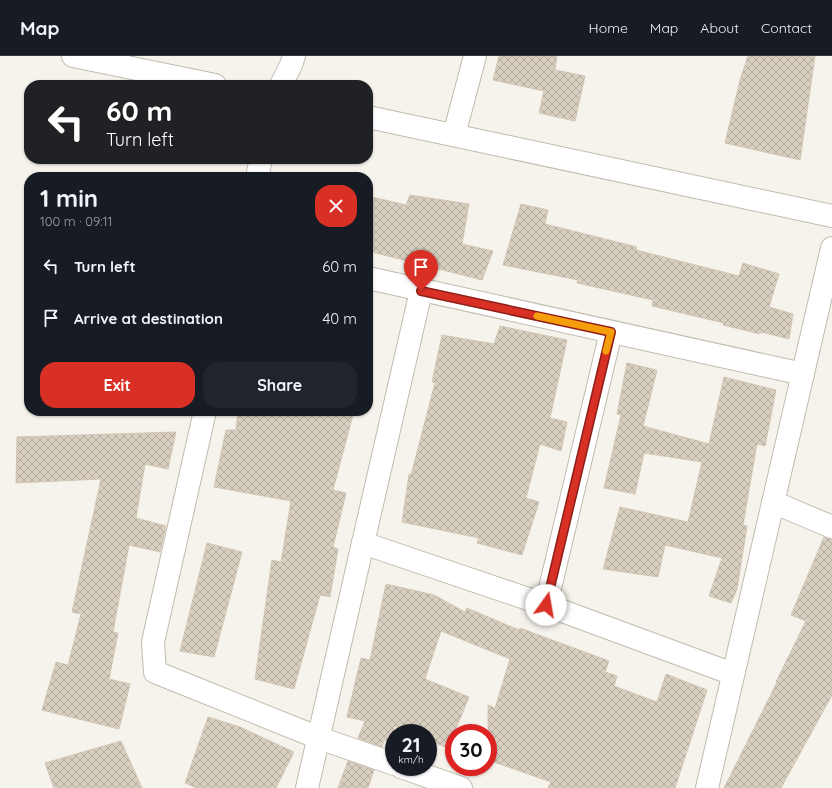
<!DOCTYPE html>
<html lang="en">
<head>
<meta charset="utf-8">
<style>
  :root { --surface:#171b24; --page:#20242c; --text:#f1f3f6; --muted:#9ea1a6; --line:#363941; --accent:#d93025 }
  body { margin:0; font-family:Quicksand,sans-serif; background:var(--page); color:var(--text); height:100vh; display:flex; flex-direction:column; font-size:15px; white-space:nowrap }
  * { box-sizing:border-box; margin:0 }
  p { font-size:13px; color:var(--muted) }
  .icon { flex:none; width:22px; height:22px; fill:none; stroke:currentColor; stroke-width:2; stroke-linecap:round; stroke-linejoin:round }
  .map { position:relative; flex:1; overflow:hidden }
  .sheet { position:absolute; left:24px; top:116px; width:349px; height:244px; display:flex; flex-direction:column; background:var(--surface); border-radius:16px; box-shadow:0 1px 3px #0004 }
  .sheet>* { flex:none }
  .top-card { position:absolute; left:24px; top:24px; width:349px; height:84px; border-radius:16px; box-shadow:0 1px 3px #0004; background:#202124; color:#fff; overflow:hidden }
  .speed { position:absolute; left:385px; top:668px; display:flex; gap:8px; font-size:20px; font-weight:700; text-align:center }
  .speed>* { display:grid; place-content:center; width:52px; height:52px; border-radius:50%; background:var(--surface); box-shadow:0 1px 3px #0004; line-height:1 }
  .speed small { font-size:10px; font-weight:400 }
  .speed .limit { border:6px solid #d22; background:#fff; color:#111 }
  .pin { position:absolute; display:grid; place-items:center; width:34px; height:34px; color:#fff; margin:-41px -17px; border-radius:50% 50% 50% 0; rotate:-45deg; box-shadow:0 0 4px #0007 }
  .pin .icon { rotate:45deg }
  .me { position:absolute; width:44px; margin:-22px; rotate:13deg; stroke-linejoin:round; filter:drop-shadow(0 0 3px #0008) }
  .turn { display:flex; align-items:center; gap:14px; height:84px; padding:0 16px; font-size:18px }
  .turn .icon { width:52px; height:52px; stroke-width:2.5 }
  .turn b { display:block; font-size:28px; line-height:34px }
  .round { display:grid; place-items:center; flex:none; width:42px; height:42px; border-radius:16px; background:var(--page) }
  .head { display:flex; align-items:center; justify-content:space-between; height:68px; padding:0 16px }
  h1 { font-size:24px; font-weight:800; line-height:30px }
  .primary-button { display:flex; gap:8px; margin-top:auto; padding:8px 16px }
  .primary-button a { flex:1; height:46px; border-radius:16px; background:var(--accent); color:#fff; font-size:16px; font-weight:800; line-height:46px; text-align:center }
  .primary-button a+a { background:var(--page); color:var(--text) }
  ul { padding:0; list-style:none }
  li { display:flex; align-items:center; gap:12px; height:52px; padding:0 16px }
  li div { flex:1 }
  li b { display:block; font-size:15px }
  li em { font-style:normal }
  header { display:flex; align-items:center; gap:24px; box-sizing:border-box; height:56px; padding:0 20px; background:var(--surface); border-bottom:1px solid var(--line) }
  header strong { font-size:19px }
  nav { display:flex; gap:22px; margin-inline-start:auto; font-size:14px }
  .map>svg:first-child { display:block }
  .building { fill:url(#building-cross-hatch); stroke:#d3c7b4 }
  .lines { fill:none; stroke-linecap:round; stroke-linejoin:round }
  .minor-casing { stroke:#c2bbae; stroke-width:24 }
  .tertiary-casing { stroke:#c2bbae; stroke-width:24 }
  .minor { stroke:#fff; stroke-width:22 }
  .tertiary { stroke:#fff; stroke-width:22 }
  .route-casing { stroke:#8d1f18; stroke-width:10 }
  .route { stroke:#d93025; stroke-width:7 }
  .slow { stroke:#f59e0b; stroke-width:7 }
</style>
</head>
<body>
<header>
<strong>Map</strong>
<nav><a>Home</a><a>Map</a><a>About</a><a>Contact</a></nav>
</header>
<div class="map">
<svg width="832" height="732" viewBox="0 0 832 732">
  <defs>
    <pattern id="building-cross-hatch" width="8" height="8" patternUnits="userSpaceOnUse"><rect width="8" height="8" fill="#d8cfc1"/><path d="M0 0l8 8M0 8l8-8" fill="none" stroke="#b1aa9e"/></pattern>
  </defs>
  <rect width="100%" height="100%" fill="#f6f3ec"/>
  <!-- building -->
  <g class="building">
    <polygon points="499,0 557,0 555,14 585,20 575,65 539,57 544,35 493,24"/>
    <polygon points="748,0 815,0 800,104 725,87 740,24"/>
    <polygon points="410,139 469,148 462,188 493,195 482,224 368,195 368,140 406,149"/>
    <polygon points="521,148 548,154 545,168 637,191 636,194 739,220 743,207 779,218 769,251 793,258 789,283 761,276 760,278 723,269 724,267 652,250 653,244 577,227 578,224 503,209"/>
    <polygon points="500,270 567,284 550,362 567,366 561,395 540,388 526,442 539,446 522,499 477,487 479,482 402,466 409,418 411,419 435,327 432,326 442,279 494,288"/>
    <polygon points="627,307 657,314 643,370 709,388 724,321 776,334 765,390 757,388 743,469 747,470 737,533 731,547 709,540 722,502 665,489 658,521 603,513 620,451 688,466 702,406 644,397 635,438 604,432 621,359 617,358"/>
    <polygon points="238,355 354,355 333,434 346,437 333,491 338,493 330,541 320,539 294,633 255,623 272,504 281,506 291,445 214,431 226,374 236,374"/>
    <polygon points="176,376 168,413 145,408 136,462 166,470 160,496 129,489 113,576 118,577 109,623 130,628 119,673 42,654 56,606 68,609 81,558 72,556 101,423 16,427 17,381"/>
    <polygon points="824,481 832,483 832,639 781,732 724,732 777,626 776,626 806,565 791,559"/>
    <polygon points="207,487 242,496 214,601 180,595"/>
    <polygon points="386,528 434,539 465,556 467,552 519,574 520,572 609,605 605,616 617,620 614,630 657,646 666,618 707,634 675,732 548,732 551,726 488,704 488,649 495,652 510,603 441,575 425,623 469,641 448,692 428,684 428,677 411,677 394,670 394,689 384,684 382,691 358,682 365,665 347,661 361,602 370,604"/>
    <polygon points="208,661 240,671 294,696 276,732 197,732 185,727"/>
    <polygon points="121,685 142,732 54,732 45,707"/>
    <polygon points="348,705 374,714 368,732 338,732"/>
  </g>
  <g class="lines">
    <!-- minor casing -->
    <g class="minor-casing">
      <g id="minor">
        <polyline points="281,29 291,9 294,0"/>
        <polyline points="454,79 475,0"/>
        <polyline points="257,121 261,103"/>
        <polyline points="368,222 803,318"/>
        <polyline points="421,235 363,487 546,549"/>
        <polyline points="611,276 546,549 733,618"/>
        <polyline points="205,355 153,586 155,616 319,682 394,708"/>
        <polyline points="773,446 832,471"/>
        <polyline points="401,711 461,732"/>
        <polyline points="307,732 363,487"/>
        <polyline points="707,732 832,192"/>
      </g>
    </g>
    <!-- tertiary casing -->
    <g class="tertiary-casing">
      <g id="tertiary">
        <polyline points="73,0 215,29"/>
        <polyline points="368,61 832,160"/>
      </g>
    </g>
    <!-- minor -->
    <use href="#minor" class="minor"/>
    <!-- tertiary -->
    <use href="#tertiary" class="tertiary"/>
  </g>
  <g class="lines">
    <!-- route casing -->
    <g class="route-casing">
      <polyline id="route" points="421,235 611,276 546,549"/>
    </g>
    <!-- route -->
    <use href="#route" class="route"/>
    <!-- slow -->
    <polyline class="slow" points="537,260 611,276 606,295"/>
  </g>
</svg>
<div class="speed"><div>21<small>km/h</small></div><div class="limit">30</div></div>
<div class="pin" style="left:421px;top:235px;background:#d93025"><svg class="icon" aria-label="arrive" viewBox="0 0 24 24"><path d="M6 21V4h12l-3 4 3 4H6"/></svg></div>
<svg class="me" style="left:546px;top:549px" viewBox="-20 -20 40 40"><circle r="19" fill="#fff"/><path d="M0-13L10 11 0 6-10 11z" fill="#d93025"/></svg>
<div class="top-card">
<div class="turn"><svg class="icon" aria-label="left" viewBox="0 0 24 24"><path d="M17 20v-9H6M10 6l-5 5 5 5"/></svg><div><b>60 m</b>Turn left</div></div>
</div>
<section class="sheet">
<div class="head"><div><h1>1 min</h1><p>100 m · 09:11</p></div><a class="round" style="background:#d93025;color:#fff"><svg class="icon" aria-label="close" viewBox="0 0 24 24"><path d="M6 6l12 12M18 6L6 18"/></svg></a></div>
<ul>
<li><svg class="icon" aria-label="left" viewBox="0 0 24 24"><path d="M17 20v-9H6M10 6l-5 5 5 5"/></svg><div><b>Turn left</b></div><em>60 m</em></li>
<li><svg class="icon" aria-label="arrive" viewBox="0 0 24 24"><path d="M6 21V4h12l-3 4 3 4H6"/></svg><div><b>Arrive at destination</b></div><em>40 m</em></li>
</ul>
<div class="primary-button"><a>Exit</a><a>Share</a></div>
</section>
</div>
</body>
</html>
